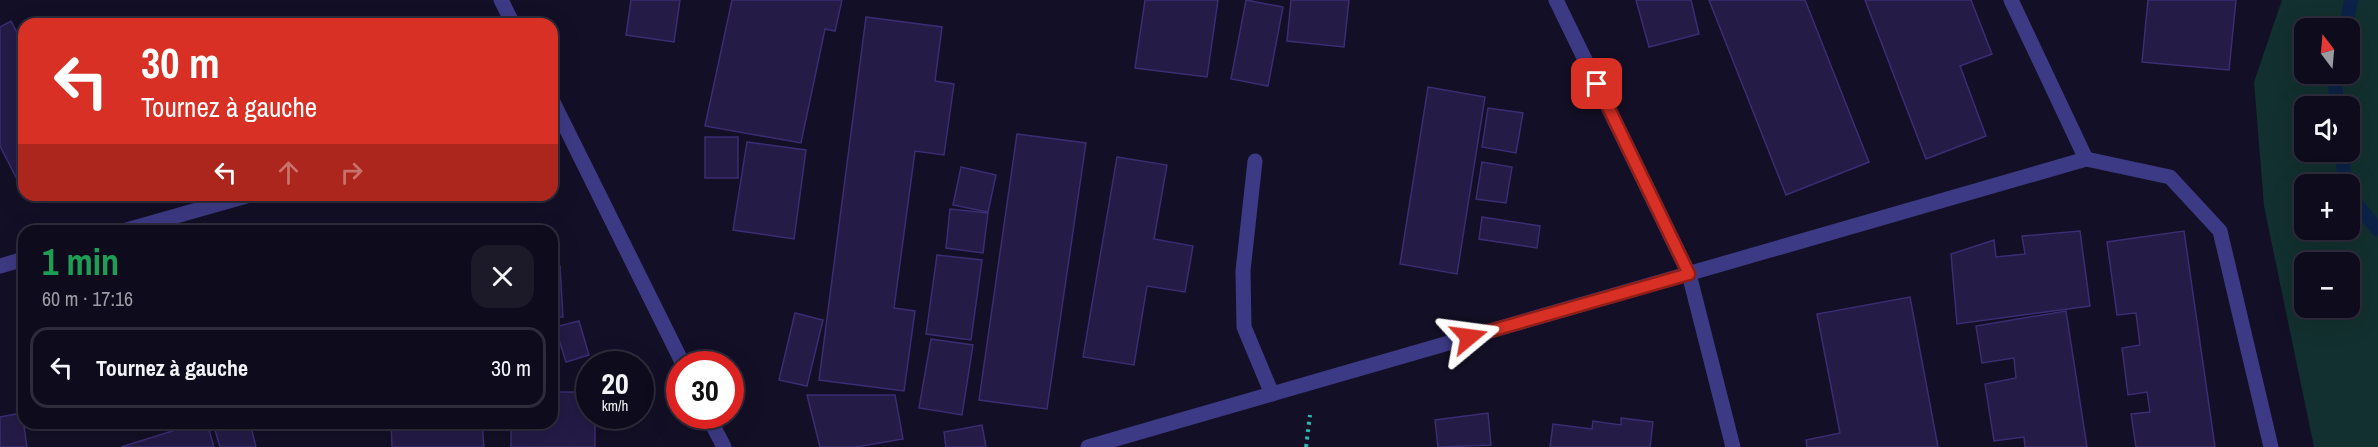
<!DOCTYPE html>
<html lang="fr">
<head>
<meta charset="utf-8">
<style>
  :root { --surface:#0e0b1c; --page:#1c1929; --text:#f1f3f6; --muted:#9b9ba3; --line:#2e2b3b }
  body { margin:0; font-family:"Archivo Narrow",sans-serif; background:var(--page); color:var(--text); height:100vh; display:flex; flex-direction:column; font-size:22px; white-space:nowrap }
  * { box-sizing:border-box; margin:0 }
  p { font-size:20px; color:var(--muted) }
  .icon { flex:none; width:33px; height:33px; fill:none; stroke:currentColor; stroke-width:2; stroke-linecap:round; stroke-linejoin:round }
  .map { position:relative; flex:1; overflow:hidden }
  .drawer { position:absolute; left:18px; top:225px; width:540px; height:204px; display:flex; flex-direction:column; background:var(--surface); border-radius:18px; box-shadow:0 6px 24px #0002,0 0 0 2px var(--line) }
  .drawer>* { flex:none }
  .banner { position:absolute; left:18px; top:18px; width:540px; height:183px; border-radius:18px; box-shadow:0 6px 24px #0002,0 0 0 2px var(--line); background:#d93025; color:#fff; overflow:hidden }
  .needle { width:39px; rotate:344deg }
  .buttons { position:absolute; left:2294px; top:18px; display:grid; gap:12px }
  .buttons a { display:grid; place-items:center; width:66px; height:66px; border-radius:12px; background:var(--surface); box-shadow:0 6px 24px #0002,0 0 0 2px var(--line); font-size:30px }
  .speed { position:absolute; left:576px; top:351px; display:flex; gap:12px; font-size:30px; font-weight:700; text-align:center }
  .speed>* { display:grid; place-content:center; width:78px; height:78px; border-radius:50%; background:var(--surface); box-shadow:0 6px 24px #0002,0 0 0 2px var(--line); line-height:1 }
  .speed small { font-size:15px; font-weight:400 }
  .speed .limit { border:9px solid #d22; background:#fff; color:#111 }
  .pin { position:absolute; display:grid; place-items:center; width:51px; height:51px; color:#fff; margin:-26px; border-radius:12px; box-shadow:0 3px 9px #0006 }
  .me { position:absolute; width:66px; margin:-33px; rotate:74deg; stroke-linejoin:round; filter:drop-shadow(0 0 4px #0008) }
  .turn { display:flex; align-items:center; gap:21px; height:126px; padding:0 24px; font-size:27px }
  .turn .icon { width:78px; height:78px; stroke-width:2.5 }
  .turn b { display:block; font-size:42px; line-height:51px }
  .lanes { display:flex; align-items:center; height:57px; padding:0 24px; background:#0003; justify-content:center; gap:30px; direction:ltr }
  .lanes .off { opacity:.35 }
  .round { display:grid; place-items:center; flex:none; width:63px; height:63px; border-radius:18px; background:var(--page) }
  .summary { display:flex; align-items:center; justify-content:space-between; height:102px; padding:0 24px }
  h1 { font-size:36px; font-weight:700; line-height:45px; color:#1e9e55 }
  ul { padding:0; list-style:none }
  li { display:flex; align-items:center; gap:18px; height:81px; margin:0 12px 9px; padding:0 12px; border:3px solid var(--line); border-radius:18px }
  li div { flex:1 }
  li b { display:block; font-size:22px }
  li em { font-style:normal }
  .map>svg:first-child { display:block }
  .green { fill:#12302f; fill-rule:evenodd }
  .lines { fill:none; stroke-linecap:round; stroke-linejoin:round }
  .stream { stroke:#0c2248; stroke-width:14 }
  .building { fill:#241b47; stroke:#3b2d73; stroke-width:1.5 }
  .path { stroke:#2fb8b0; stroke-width:4; stroke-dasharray:3 4.5; stroke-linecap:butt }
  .minor { stroke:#3d3a85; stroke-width:15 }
  .route-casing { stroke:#8d1f18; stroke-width:15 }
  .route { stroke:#d93025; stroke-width:10 }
</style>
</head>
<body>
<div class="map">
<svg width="2378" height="447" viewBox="0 0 2378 447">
  <rect width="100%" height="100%" fill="#130f26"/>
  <!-- green -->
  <path class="green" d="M2282,0H2378V447H2314L2264,206L2254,82ZM2304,28H2349V74H2304ZM2349,106V152H2304V106ZM2304,184H2349V230H2304ZM2304,262H2349V308H2304Z"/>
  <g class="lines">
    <!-- stream -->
    <g class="stream">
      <polyline points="2346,28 2351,0"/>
      <polyline points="2337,74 2335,83 2337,106"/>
      <polyline points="2342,152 2345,184"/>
      <polyline points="2349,195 2378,230"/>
    </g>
  </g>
  <!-- building -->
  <g class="building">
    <polygon points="631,0 680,0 674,42 626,35"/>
    <polygon points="732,0 842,0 835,31 825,29 801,143 705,126"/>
    <polygon points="1145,0 1218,0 1207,77 1135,68"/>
    <polygon points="1246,0 1283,7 1268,86 1231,79"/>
    <polygon points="1291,0 1349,0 1344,47 1287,41"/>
    <polygon points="1636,0 1691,0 1699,34 1649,47"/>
    <polygon points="1709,0 1805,0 1869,162 1786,195"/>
    <polygon points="1865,0 1971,0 1992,54 1960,66 1986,136 1926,159"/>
    <polygon points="2148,0 2236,0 2229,70 2142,62"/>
    <polygon points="866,17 942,27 935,81 954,84 944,155 915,151 894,308 915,311 904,391 819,380"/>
    <polygon points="11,21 24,46 24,183 20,185 0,146 0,27"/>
    <polygon points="1428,87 1485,97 1457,274 1400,264"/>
    <polygon points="1488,108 1523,113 1516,153 1482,147"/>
    <polygon points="1017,134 1086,143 1047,409 979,400"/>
    <rect x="705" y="137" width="33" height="41"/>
    <polygon points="747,142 806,150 794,239 733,230"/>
    <polygon points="1117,157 1167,165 1154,239 1193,246 1185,292 1147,286 1134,365 1083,357"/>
    <polygon points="1482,162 1512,167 1506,203 1476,199"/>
    <polygon points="961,167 996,175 988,212 953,205"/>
    <polygon points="950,209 988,213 983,253 946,248"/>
    <polygon points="1482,217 1540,226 1537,248 1479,239"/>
    <polygon points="2080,231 2090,306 1957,324 1951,254 1994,240 1996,257 2025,254 2022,236"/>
    <polygon points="2184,231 2215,447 2136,447 2131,414 2150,412 2147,392 2128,395 2122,348 2140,345 2136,313 2117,315 2107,242"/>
    <polygon points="937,255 982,260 971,340 926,334"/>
    <polygon points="552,266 560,266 563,317 552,317"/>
    <polygon points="1910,297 1938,447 1807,447 1806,440 1840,433 1817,314"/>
    <polygon points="2066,311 2087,447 2025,447 2024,437 1994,441 1985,384 2016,378 2014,358 1982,363 1976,326"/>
    <polygon points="795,313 823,320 807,386 779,380"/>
    <polygon points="579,321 589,355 566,362 555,327"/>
    <polygon points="931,339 973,345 962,415 919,408"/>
    <polygon points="552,392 590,392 590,416 595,416 595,447 511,447 511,423 552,423"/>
    <polygon points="807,395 895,395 903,439 856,447 820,447"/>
    <polygon points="22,413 27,447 0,447 0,417"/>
    <polygon points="1488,413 1491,445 1438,447 1435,420"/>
    <polygon points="1621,418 1653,422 1650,447 1550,447 1553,424 1592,429 1593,421 1621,425"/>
    <polygon points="198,423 207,423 214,447 121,447"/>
    <polygon points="213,423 250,423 256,447 220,447"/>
    <polygon points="391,423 482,423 484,447 392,447"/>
    <polygon points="982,425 986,447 946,447 944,432"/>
  </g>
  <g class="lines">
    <!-- path -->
    <polyline class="path" points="1306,447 1310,415"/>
    <!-- minor -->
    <g class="minor">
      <polyline points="501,0 513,24"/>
      <polyline points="1556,0 1689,274 1733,447"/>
      <polyline points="2011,0 2086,159"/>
      <polyline points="552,100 683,364"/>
      <polyline points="1255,161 1243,271 1244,327 1272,394"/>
      <polyline points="123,231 250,195"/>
      <polyline points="0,266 24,259"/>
      <polyline points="708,416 724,447"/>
      <polyline points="1088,447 2086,159 2170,177 2220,231 2271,447"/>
    </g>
  </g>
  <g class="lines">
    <!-- route casing -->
    <g class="route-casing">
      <polyline id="route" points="1469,337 1689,274 1597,84"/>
    </g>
    <!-- route -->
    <use href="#route" class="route"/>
  </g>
</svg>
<div class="buttons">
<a><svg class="needle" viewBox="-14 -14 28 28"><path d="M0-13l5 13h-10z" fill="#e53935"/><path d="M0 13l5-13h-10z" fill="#9b9ba3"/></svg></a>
<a><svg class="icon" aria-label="sound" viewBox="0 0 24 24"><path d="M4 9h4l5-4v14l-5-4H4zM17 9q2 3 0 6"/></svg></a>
<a>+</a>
<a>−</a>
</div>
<div class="speed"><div>20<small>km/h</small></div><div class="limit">30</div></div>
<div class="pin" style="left:1597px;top:84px;background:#d93025"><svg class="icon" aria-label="arrive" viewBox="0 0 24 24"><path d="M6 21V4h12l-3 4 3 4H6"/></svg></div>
<svg class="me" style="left:1469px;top:337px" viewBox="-20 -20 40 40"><path d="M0-17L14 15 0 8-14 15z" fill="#d93025" stroke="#fff" stroke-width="4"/></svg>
<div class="banner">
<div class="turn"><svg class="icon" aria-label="left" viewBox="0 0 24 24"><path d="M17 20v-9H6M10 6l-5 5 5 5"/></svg><div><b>30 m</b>Tournez à gauche</div></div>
<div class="lanes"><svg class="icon" aria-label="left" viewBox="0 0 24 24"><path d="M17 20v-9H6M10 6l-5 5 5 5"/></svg><svg class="icon off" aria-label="ahead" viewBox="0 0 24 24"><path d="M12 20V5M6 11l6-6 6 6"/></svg><svg class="icon off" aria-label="right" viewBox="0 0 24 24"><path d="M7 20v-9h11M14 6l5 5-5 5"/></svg></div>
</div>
<section class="drawer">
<div class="summary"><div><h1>1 min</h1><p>60 m · 17:16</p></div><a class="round"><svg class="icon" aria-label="close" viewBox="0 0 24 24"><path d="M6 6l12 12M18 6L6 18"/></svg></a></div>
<ul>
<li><svg class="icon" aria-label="left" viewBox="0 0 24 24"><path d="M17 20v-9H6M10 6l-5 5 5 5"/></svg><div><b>Tournez à gauche</b></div><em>30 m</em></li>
</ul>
</section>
</div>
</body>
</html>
